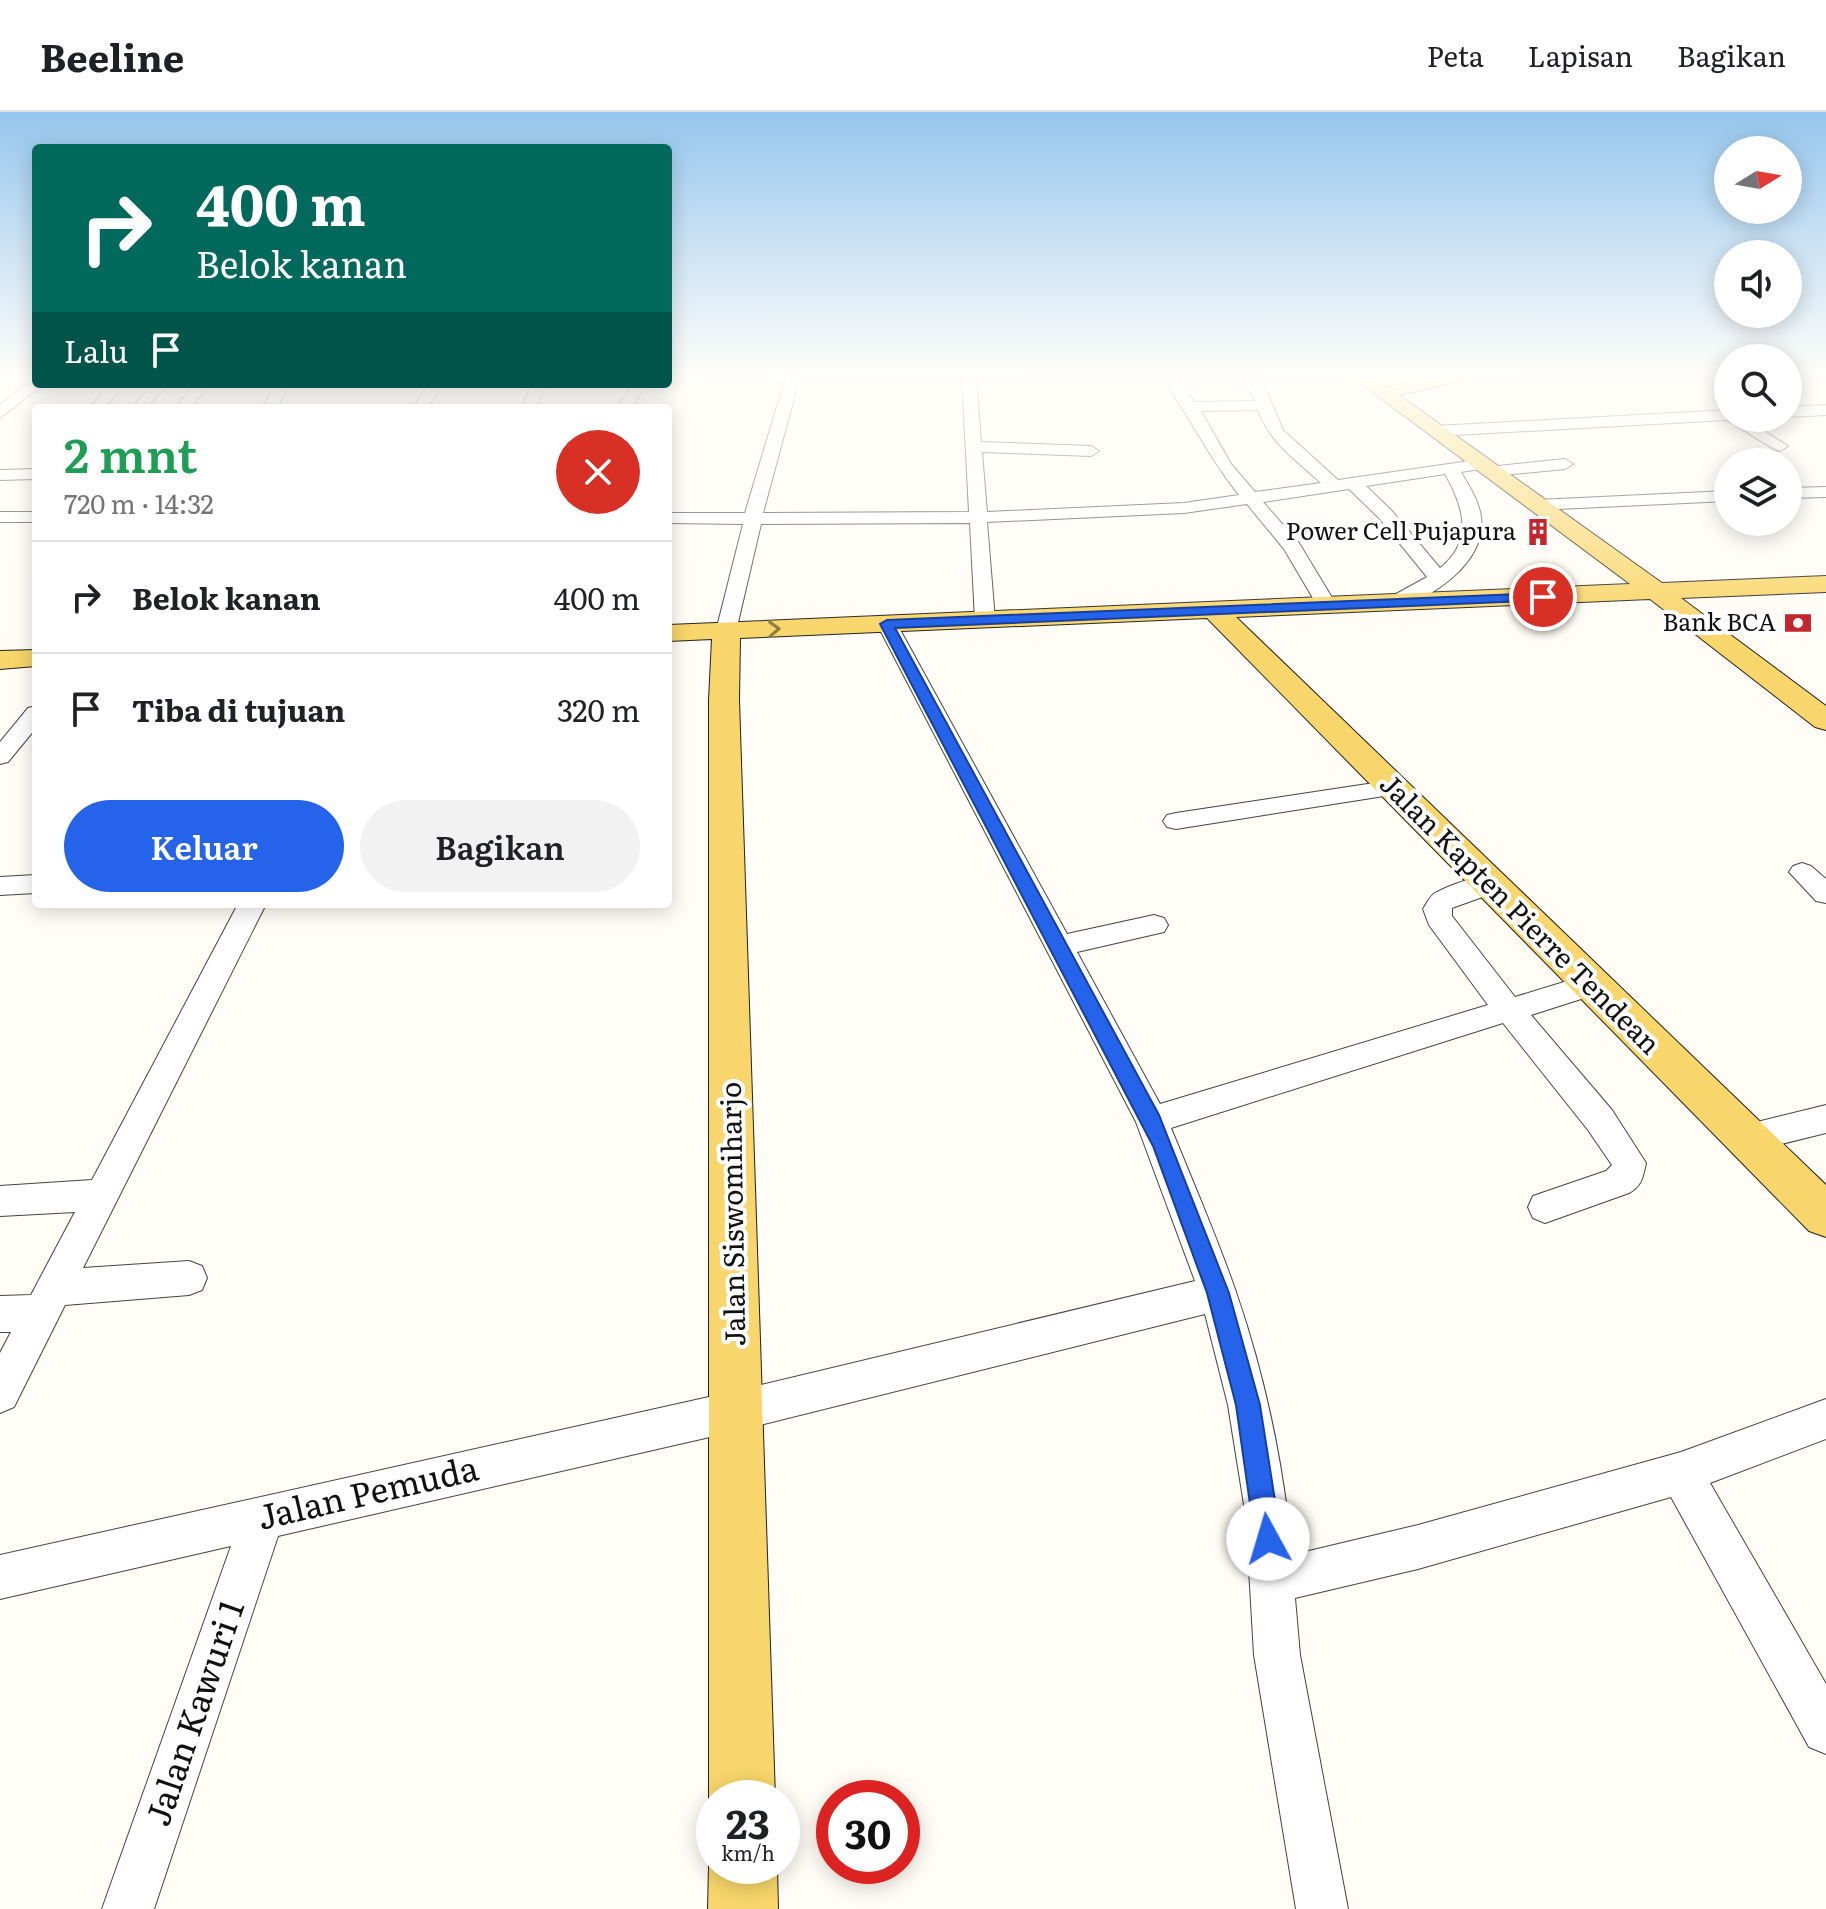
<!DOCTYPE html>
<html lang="id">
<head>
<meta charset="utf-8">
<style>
  :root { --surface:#fff; --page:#f2f2f2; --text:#202124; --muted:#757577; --line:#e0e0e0; --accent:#2563eb }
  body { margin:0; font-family:Literata,serif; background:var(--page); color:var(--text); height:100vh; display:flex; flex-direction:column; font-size:30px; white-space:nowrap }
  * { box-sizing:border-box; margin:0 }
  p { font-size:26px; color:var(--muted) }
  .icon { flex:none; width:44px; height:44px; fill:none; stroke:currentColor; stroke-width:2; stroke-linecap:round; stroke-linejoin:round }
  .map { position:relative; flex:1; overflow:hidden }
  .drawer { position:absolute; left:32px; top:292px; width:640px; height:504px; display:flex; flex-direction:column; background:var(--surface); border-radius:8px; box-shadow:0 4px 20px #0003 }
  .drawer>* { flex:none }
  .guide { position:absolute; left:32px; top:32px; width:640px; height:244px; border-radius:8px; box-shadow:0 4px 20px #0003; background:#00695c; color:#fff; overflow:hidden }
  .needle { width:52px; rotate:79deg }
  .buttons { position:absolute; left:1714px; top:24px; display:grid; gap:16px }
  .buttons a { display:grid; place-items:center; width:88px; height:88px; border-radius:50%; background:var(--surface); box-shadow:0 4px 20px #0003; font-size:40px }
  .speed { position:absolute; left:696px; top:1668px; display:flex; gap:16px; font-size:40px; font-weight:700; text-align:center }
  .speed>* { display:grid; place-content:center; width:104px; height:104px; border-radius:50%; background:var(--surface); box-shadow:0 4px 20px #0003; line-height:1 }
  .speed small { font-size:20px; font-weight:400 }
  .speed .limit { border:12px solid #d22; background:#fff; color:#111 }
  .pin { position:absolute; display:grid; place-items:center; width:68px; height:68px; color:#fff; margin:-34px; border:4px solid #fff; border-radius:50%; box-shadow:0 2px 8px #0007 }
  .me { position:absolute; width:88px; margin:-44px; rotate:354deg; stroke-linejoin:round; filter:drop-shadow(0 0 6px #0008) }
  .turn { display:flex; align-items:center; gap:28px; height:168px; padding:0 32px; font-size:36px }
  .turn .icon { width:104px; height:104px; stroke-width:2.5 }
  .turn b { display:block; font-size:56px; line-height:68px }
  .then { display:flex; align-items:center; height:76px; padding:0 32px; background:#0003; gap:16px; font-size:30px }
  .round { display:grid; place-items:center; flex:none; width:84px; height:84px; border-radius:42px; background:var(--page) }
  .overview { display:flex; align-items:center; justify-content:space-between; height:136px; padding:0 32px }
  h1 { font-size:48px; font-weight:600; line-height:60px; color:#1e9e55 }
  .primary-button { display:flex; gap:16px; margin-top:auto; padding:16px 32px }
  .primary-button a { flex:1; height:92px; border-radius:48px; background:var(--accent); color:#fff; font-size:32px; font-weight:600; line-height:92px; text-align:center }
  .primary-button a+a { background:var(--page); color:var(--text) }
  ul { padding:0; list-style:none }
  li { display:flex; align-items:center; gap:24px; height:112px; padding:0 32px; border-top:2px solid var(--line) }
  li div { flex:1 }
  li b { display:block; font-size:30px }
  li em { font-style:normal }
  header { display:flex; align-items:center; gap:48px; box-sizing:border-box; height:112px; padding:0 40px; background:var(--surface); border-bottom:2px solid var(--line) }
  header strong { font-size:38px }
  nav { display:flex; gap:44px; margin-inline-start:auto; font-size:28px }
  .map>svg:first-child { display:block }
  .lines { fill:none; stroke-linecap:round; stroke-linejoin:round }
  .minor-casing { stroke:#444; stroke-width:2 }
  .major-casing { stroke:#222; stroke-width:2 }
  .minor { fill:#fff; fill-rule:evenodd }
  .major { fill:#f9d66b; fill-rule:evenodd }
  .oneway { stroke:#917d42 }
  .route { fill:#2563eb; stroke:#184099; stroke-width:2 }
  .labels { text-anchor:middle; stroke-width:8; stroke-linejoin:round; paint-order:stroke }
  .far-poi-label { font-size:24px; fill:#111; stroke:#fff; text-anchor:end }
  .street-label { font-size:28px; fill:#111; stroke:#fff }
  .near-street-label { font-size:34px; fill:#111; stroke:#fff }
</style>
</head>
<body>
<header>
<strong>Beeline</strong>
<nav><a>Peta</a><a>Lapisan</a><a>Bagikan</a></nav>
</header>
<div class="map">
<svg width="1826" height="1797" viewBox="0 0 1826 1797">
  <rect width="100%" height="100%" fill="#fffdf5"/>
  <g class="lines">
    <!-- minor casing -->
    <g class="minor-casing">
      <g id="minor">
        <path d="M786,264H800L763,401L969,400L962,264H976L981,330L1091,334L1099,339L1091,344L982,340L987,400L1184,391L1239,383C1209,346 1189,303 1161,264H1175L1195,290L1256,289L1241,264H1256L1266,277L1283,318L1338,368L1483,347L1489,349V355L1565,347L1573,352L1565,357L1493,364L1487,363V356L1461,360C1469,374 1479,389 1481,405C1487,450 1432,487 1394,497L1384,491L1387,487L1427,465L1379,406L1349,377L1263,390L1299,431L1337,494L1327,500L1320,498L1284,437L1247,392L1184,401L987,410L995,508L985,514L975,508L970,411L761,412L736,519L726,525L716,519L743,412L668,411V401H745ZM1258,298C1269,330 1297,349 1321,371L1255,380L1231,352L1201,299ZM1445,362C1464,395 1474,429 1440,456L1391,398L1366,374Z"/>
        <polygon points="36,270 50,272 32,281 0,306 0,293 22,275"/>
        <polygon points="110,272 125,272 104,296 89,296"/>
        <polygon points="153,272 168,272 148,294 138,294 136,291"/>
        <polygon points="196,272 211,272 189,296 174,296"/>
        <polygon points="275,272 289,272 277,296 263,296"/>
        <polygon points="429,272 443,272 427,296 413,296"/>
        <polygon points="532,272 546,272 535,296 521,296"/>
        <polygon points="633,272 647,272 631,296 617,296"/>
        <polygon points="1826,293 1826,303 1788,305 1788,295"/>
        <polygon points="1728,298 1728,306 1744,306 1788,334 1780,339 1774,337 1727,308 1436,324 1428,319 1436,314"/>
        <polygon points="36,357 36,367 0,368 0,358"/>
        <polygon points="1826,375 1826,385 1788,386 1788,376"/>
        <polygon points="1728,379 1728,389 1537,398 1528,393 1537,388"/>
        <rect x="0" y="400" width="36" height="10"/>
        <path d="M887,506L897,512L1067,822L1154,803L1164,806L1168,813L1164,820L1077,840L1160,992L1488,893L1429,813L1423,797C1427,791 1430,784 1435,781C1451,772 1483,761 1499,765L1503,772L1499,779L1452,796V804L1515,885L1590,862L1600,865L1605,873L1600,881L1531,903L1612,998L1646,1051C1643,1065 1642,1074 1629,1081L1545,1111L1533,1106L1528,1095L1533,1084L1606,1059L1612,1053L1588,1018L1503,911L1171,1016C1193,1070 1217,1125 1236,1180C1265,1264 1284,1355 1292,1443L1418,1413L1681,1340L1826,1287V1327L1710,1371L1826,1572V1642L1809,1635L1671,1385L1418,1457L1295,1486L1300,1543L1348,1797H1296L1254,1543L1246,1405L1228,1293L1205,1202L736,1319L278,1424L154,1797H102L231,1434L0,1487V1443L736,1279L1195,1169L1136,1010L877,512Z"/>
        <polygon points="36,594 36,616 8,650 0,652 0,630 28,596"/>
        <polygon points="1394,668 1403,671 1406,676 1403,681 1176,717 1167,715 1163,709 1167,703 1176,701"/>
        <polygon points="1802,751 1811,754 1826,767 1826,791 1816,789 1789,760 1793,754"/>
        <polygon points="36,763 36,781 0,783 0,765"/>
        <polygon points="238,792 266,792 83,1156 189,1149 202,1154 207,1166 202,1178 189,1183 65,1193 14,1295 0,1301 0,1241 11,1220 0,1220 0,1184 31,1183 75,1100 0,1104 0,1074 92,1068"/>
        <polygon points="1826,993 1826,1021 1745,1041 1733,1037 1728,1027 1733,1017 1745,1013"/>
      </g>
    </g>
    <!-- major casing -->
    <g class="major-casing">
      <g id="major">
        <polygon points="1351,264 1372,264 1387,275 1433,264 1468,264 1466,268 1399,283 1662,471 1826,464 1826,480 1681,486 1826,594 1826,618 1815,615 1650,487 1236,505 1826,1073 1826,1125 1809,1119 1207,506 740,526 739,588 775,1686 714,1686 714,1698 709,1686 709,588 712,527 668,529 668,513 1630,472"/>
        <polygon points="36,538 36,554 0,557 0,539"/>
        <polygon points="714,1741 714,1754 777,1754 778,1797 708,1797 709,1754"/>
      </g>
    </g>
    <!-- minor -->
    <use href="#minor" class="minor"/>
    <!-- major -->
    <use href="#major" class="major"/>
  </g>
  <!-- one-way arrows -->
  <defs><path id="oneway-chevron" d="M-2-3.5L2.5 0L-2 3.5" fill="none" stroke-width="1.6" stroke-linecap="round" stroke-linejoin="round" transform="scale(2)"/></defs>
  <use class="oneway" href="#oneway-chevron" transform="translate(774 517) rotate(-2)"/>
  <!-- sky -->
  <linearGradient id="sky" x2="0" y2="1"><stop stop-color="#95c6ee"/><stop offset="0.51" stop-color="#fffefa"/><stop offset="1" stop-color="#fffefa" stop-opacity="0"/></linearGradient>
  <rect width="1826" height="516" fill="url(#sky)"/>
  <!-- route -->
  <polygon class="route" points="1543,481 1547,482 1547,488 895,516 1159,1003 1229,1181 1260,1293 1281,1427 1277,1436 1268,1440 1259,1436 1255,1427 1236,1293 1207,1181 1153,1034 880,512 887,508"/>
  <!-- icons -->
  <defs>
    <g id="building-bare" transform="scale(2.16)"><path d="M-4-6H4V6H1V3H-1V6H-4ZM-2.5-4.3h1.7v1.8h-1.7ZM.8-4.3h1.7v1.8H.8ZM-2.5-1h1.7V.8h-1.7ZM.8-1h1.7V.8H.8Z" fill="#c4262e" stroke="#fff" stroke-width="2.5" paint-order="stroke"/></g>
    <g id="bank-bare" transform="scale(2.16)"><path d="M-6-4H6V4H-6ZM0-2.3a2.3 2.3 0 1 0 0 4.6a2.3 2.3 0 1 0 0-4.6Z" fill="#c4262e" stroke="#fff" stroke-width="2.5" paint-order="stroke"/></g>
  </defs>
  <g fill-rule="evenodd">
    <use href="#building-bare" x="1538" y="420"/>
    <use href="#bank-bare" x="1798" y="511"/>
  </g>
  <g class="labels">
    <!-- far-poi labels -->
    <g class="far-poi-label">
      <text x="1516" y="428">Power Cell Pujapura</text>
      <text x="1776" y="519">Bank BCA</text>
    </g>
    <!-- street labels -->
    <g class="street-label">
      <text transform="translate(1520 802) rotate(45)" y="10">Jalan Kapten Pierre Tendean</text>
      <text transform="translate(733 1102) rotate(-91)" y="10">Jalan Siswomiharjo</text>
    </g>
    <!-- near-street labels -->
    <g class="near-street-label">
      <text transform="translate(368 1381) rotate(-13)" y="12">Jalan Pemuda</text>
      <text transform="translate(195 1601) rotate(-71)" y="12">Jalan Kawuri 1</text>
    </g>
  </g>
</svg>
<div class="buttons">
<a><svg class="needle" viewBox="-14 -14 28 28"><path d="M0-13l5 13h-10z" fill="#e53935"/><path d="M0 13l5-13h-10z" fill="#757577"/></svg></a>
<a><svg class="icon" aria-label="sound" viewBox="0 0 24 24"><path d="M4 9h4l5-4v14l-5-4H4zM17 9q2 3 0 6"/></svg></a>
<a><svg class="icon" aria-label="search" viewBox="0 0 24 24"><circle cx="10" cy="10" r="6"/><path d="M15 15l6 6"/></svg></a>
<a><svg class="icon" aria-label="layers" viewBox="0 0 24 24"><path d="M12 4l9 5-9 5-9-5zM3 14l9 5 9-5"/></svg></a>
</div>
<div class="speed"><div>23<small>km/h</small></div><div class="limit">30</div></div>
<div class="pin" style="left:1543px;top:485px;background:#d93025"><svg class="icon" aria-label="arrive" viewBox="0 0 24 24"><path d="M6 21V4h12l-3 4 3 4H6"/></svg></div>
<svg class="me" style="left:1268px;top:1427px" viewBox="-20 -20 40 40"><circle r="19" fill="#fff"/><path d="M0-13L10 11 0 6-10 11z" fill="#2563eb"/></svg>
<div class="guide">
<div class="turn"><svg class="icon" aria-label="right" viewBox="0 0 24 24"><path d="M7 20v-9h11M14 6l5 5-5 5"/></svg><div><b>400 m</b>Belok kanan</div></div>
<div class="then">Lalu<svg class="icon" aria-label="arrive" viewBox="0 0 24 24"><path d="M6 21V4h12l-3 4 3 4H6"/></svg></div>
</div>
<section class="drawer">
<div class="overview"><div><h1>2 mnt</h1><p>720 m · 14:32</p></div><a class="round" style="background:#d93025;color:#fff"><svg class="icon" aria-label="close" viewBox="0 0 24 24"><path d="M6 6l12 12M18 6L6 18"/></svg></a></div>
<ul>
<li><svg class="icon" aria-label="right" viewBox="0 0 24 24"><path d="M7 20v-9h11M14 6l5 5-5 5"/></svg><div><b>Belok kanan</b></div><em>400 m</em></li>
<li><svg class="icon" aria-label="arrive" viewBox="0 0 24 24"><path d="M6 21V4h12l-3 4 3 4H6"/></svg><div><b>Tiba di tujuan</b></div><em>320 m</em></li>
</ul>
<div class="primary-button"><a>Keluar</a><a>Bagikan</a></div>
</section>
</div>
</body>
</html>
